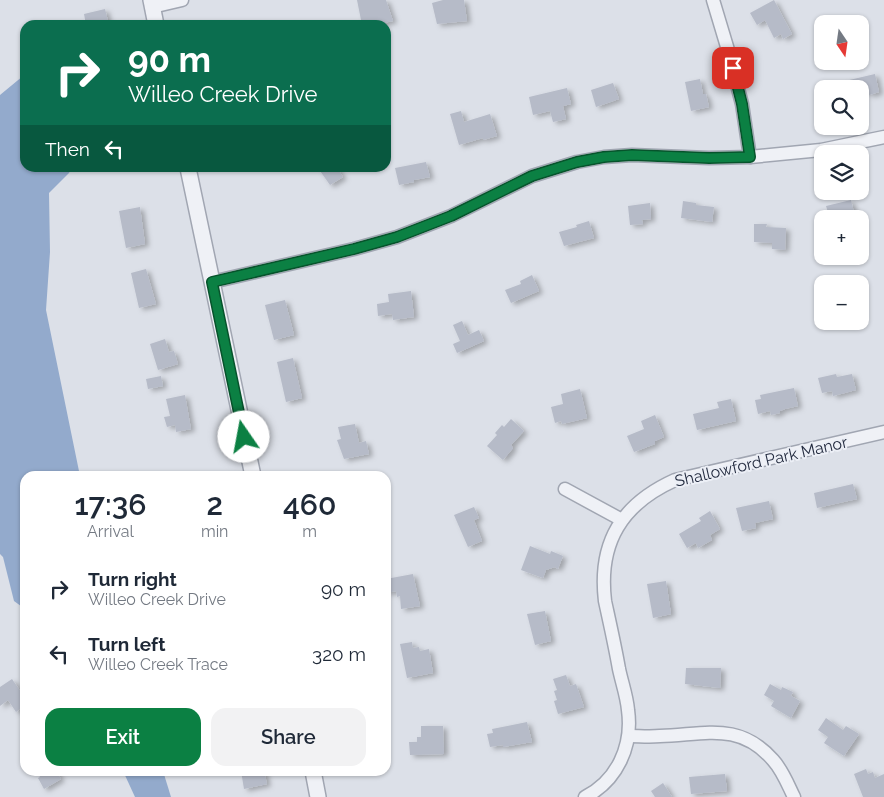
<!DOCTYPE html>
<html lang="en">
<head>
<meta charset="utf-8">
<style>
  :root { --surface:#fff; --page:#f2f2f3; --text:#1f2937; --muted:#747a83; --accent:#0b8043 }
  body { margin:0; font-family:Raleway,sans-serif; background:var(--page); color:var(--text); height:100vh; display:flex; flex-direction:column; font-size:19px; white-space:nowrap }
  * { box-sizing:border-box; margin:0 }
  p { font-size:16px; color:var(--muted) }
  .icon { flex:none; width:28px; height:28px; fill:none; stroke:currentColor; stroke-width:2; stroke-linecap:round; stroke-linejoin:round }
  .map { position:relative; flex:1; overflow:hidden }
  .drawer { position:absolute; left:20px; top:471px; width:371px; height:305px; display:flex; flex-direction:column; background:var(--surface); border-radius:15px; box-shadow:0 1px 4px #0004 }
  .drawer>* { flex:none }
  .hud { position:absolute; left:20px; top:20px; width:371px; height:152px; border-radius:15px; box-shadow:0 1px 4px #0004; background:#0b6e4f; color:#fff; overflow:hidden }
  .needle { width:32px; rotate:167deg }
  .fabs { position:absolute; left:814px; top:15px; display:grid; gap:10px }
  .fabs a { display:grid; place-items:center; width:55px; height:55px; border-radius:10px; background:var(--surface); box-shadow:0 1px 4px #0004; font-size:25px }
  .pin { position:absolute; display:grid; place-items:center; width:42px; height:42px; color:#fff; margin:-21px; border-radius:10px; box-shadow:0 2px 8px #0006 }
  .me { position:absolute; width:55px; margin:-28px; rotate:348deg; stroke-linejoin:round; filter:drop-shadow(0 0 4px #0008) }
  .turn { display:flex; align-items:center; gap:18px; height:105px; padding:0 25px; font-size:22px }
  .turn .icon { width:65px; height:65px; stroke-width:2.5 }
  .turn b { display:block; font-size:35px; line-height:42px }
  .then { display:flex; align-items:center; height:48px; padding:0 25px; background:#0003; gap:10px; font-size:19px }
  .eta { display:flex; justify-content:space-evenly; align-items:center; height:85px; text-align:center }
  .eta b { font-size:30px; font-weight:600; line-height:35px }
  .cta { display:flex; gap:10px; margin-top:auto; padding:10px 25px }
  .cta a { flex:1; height:58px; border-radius:15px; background:var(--accent); color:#fff; font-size:20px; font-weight:600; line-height:58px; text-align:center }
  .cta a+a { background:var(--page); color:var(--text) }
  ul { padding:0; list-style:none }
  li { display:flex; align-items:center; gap:15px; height:65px; padding:0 25px }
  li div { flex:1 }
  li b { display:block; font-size:19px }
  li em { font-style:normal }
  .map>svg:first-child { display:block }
  .water { fill:#93aacc }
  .building { fill:#b6bbc8; filter:url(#shadow) }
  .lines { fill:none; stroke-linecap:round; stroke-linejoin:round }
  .minor-casing { stroke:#a1a6b2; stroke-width:15 }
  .tertiary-casing { stroke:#a1a6b2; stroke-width:18 }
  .minor { stroke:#eff1f6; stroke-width:12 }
  .tertiary { stroke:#eff1f6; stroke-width:15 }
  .route-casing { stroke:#07532c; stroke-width:12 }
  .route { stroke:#0b8043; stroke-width:9 }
  .labels { text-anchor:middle; stroke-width:4; stroke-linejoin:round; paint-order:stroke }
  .street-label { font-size:16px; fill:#242c40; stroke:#eceff6 }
</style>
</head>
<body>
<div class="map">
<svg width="884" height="797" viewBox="0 0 884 797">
  <defs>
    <filter id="shadow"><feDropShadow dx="4" dy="2.5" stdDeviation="2.5" flood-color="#0004"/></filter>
  </defs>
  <rect width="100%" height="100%" fill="#dce0e8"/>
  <!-- water -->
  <g class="water">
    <polygon points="23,76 25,76 25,168 72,168 69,173 49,193 50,252 46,310 80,476 25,476 25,609 14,601 3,557 0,554 0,95"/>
    <polygon points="123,771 163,771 171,797 135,797"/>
  </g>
  <!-- building -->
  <g class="building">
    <polygon points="357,0 386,0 393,21 374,25 362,25"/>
    <polygon points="443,0 464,0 467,21 437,24 432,3"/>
    <polygon points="774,0 792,34 783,39 781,34 774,38 765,20 757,25 750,13"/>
    <polygon points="105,9 109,25 86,25 84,14"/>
    <polygon points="875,74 879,92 869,95 868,91 860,93 860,89 847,89 845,81"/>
    <polygon points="700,79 703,94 706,94 709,107 691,111 685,82"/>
    <polygon points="613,83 619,99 596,107 591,90"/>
    <polygon points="567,88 571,104 563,106 566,119 553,122 550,111 533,115 529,97"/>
    <polygon points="461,111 464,122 490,114 497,136 483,140 483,138 459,145 450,114"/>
    <polygon points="426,162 430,177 414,180 414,182 399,185 395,168"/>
    <polygon points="318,168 337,168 343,177 330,185"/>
    <polygon points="851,200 855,217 830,219 826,206"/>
    <polygon points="683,201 696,203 696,205 714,207 712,222 681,218"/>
    <polygon points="650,203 651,219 642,220 643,224 630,225 628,206"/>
    <polygon points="140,207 145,244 126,248 119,211"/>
    <polygon points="589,221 594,238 564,246 559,232 577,227 576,225"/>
    <polygon points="754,224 767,224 766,227 786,228 785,250 772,249 772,243 754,242"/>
    <polygon points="146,269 156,304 139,308 131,273"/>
    <polygon points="532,275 539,291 511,303 505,290 521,284 520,281"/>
    <polygon points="411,291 414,317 393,320 392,314 378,316 377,304 389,302 388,294"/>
    <polygon points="285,300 294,335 274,340 265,305"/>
    <polygon points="462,321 468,335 479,330 484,341 457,353 453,344 460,341 453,325"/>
    <polygon points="165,339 169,352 174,351 178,364 158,370 150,344"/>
    <polygon points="293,358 302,398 286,402 277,362"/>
    <polygon points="836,374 837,377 852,374 856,390 833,396 832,391 822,393 818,378"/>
    <polygon points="161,376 163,386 148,389 146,379"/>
    <polygon points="794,388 798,406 785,409 780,411 780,413 771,415 770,411 758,414 755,400 761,399 760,395"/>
    <polygon points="580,389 587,418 562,424 561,421 555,423 551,407 563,404 561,394"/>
    <polygon points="185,395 191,429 176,432 175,425 167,427 164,417 170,416 166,399"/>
    <polygon points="731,399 736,421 697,430 693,414 719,408 717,402"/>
    <polygon points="655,415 664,437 655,441 655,444 634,452 627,436 644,429 641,421"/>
    <polygon points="511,419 524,431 511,445 513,448 503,460 487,446 497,435 495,433 502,425 504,427"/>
    <polygon points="355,424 359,443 366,441 369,454 344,459 337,440 341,439 338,427"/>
    <polygon points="853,484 857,499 817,508 814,493"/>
    <polygon points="769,501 773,519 755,523 756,528 742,531 736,508"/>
    <polygon points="474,507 479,518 474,520 482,541 468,547 454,515"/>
    <polygon points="710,511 720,529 710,535 712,540 698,548 696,543 687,548 679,534 701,521 699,518"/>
    <polygon points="530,546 550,554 551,551 563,556 558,569 555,567 546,570 543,578 521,570"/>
    <polygon points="413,574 420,606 401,609 400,596 397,597 396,591 386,593 386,579"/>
    <polygon points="666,581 671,614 653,618 647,584"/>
    <polygon points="545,611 551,641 535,645 527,614"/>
    <polygon points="412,642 413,648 419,647 420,651 429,649 433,673 407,678 400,644"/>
    <polygon points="686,668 721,668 720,688 685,684"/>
    <polygon points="566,675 570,686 576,684 584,707 558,714 554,701 557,700 554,691 557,690 553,679"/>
    <polygon points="12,679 25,698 25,705 16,712 8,700 0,706 0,687"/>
    <polygon points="770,684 781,690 782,687 793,692 791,696 800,701 791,718 771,706 774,701 764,695"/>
    <polygon points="826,718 843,730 846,726 859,734 844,756 824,743 828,737 818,730"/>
    <polygon points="527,722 532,742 503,747 503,745 490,747 487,734 493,733 492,729"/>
    <polygon points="421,726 443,726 444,754 410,755 409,742 417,742 417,737 421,737"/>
    <polygon points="866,769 868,774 873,772 875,778 884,774 884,797 863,797 854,774"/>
    <polygon points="37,771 56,771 61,779 44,789 38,778 40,777"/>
    <polygon points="241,771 264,771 267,784 244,789"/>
    <polygon points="725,774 727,791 691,794 689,777"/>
    <polygon points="663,783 672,797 655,797 651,791"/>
  </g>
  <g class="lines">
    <!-- minor casing -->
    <g class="minor-casing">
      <g id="minor">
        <polyline points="713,0 728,50 742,104 750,157"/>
        <polyline points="152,7 182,0"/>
        <polyline points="212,282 354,249 397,237 451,216 532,176 577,162 604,157 632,155 709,158 750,157 821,150 884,137"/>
        <polyline points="565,489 622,520"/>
        <path d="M629,736C639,736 650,737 660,736C704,735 739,721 773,760C783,771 788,785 794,797"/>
        <path d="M585,797C617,781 633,746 628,710C627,697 622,683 619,669C615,646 610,624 605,601C598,542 622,504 675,480L884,432"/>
      </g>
    </g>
    <!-- tertiary casing -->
    <g class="tertiary-casing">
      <g id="tertiary">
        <polyline points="151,0 156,25"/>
        <polyline points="188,168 253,476"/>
        <polyline points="313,771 318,797"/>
      </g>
    </g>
    <!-- minor -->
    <use href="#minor" class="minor"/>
    <!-- tertiary -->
    <use href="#tertiary" class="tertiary"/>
  </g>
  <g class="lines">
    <!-- route casing -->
    <g class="route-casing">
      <polyline id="route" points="244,437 212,282 354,249 397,237 451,216 532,176 577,162 604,157 632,155 709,158 750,157 742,104 733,68"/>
    </g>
    <!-- route -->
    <use href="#route" class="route"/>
  </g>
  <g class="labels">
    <!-- street labels -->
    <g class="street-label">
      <text transform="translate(761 461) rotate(-13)" y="6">Shallowford Park Manor</text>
    </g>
  </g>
</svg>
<div class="fabs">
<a><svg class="needle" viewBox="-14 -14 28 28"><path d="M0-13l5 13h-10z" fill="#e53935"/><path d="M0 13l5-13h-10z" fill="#747a83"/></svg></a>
<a><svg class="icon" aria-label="search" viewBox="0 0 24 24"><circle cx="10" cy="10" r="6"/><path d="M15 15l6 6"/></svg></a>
<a><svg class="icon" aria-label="layers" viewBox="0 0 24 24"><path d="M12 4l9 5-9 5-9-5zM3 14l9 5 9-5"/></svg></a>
<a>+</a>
<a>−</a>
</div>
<div class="pin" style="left:733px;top:68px;background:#d93025"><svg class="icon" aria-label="arrive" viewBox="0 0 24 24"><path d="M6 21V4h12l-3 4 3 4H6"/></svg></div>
<svg class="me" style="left:244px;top:437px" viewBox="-20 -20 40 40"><circle r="19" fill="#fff"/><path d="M0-13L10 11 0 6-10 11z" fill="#0b8043"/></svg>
<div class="hud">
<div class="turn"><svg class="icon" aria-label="right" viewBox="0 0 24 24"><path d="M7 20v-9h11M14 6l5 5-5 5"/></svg><div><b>90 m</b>Willeo Creek Drive</div></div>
<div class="then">Then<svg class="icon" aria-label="left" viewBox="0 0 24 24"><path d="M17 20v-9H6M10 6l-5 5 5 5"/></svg></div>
</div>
<section class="drawer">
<div class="eta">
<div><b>17:36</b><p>Arrival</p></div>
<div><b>2</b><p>min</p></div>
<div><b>460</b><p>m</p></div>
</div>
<ul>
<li><svg class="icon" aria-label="right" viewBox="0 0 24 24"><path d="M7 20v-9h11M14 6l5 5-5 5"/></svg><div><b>Turn right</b><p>Willeo Creek Drive</p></div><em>90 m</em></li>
<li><svg class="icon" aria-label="left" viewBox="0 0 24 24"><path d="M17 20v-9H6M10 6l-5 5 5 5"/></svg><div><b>Turn left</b><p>Willeo Creek Trace</p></div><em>320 m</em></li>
</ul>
<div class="cta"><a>Exit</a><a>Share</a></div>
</section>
</div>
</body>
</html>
